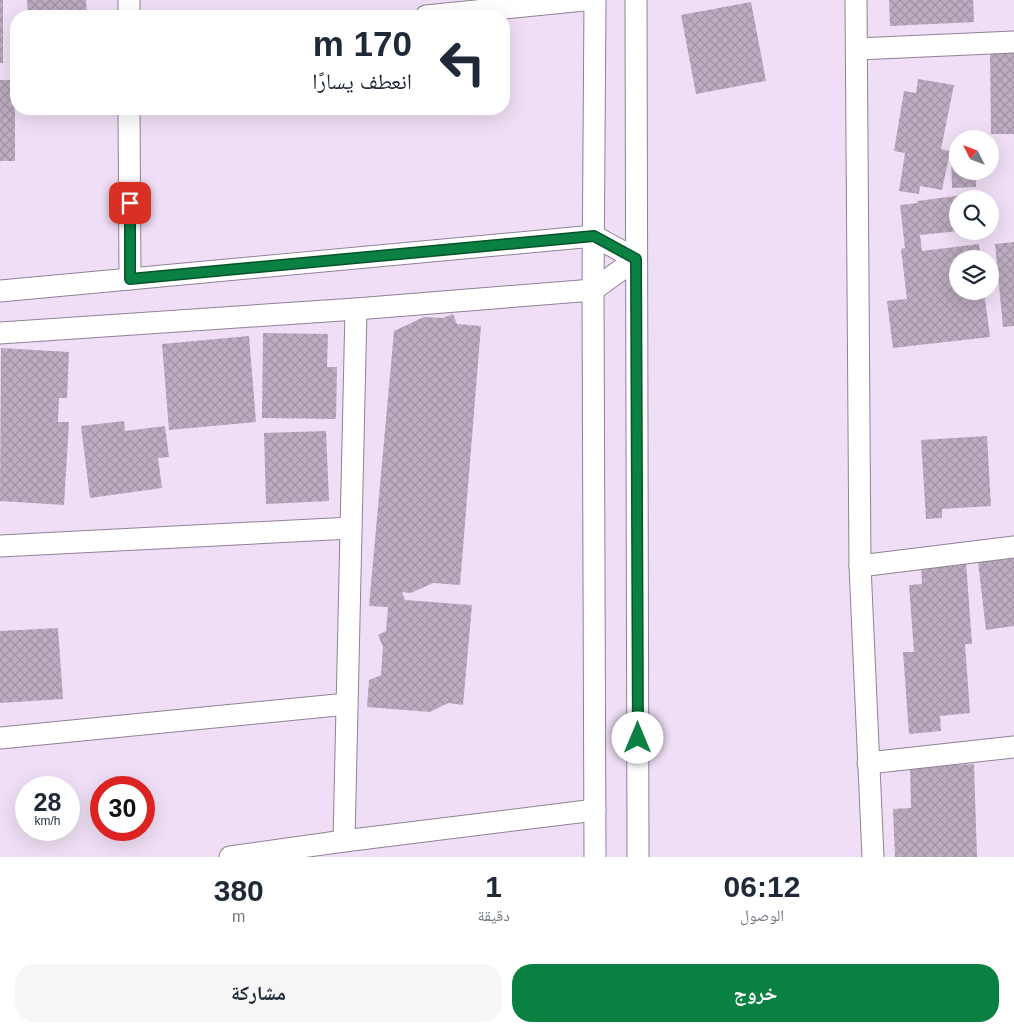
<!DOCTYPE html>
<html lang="ar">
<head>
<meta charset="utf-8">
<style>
  :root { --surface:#fff; --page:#f6f6f7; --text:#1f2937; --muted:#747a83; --accent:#0b8043 }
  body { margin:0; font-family:Helvetica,"Noto Naskh Arabic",sans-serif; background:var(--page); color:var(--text); direction:rtl; height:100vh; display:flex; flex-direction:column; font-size:19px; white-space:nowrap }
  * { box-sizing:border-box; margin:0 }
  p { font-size:16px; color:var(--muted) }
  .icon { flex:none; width:28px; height:28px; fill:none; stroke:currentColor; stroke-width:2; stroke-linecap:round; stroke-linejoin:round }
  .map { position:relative; height:857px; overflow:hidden; direction:ltr }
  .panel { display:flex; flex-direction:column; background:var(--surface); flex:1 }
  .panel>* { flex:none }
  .banner { position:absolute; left:10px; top:10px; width:500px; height:105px; border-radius:20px; box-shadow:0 5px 20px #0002; direction:rtl; background:#fff; color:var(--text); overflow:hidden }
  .needle { width:32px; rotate:312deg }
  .controls { position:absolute; left:949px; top:130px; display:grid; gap:10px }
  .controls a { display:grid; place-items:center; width:50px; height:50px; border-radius:50%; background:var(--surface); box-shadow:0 5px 20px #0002; font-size:25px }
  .speed { position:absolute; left:15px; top:776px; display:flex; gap:10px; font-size:25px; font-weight:700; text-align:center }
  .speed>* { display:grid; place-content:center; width:65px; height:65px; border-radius:50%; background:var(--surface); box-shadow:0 5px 20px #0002; line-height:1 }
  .speed small { font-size:12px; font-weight:400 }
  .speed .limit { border:8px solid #d22; background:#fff; color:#111 }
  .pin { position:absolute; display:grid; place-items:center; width:42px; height:42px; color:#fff; margin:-21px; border-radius:10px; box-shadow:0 2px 8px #0006 }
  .me { position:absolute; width:55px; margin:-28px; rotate:0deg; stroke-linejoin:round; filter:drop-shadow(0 0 4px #0008) }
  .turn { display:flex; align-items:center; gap:18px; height:105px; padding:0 15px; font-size:22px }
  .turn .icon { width:65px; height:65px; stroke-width:2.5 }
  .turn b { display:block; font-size:35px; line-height:42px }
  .eta { display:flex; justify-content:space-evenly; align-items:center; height:85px; text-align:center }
  .eta b { font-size:30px; font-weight:800; line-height:35px }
  .primary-button { display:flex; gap:10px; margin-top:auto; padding:10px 15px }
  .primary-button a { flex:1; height:58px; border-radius:20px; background:var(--accent); color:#fff; font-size:20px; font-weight:800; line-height:58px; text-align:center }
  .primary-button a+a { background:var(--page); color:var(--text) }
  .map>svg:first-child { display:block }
  .building { fill:url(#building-cross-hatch) }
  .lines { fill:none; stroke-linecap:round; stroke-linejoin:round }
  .minor-casing { stroke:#918196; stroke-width:23 }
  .minor { stroke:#fff; stroke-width:21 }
  .route-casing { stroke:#07532c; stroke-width:12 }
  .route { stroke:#0b8043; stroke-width:9 }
</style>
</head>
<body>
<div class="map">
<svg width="1014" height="857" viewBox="0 0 1014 857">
  <defs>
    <pattern id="building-cross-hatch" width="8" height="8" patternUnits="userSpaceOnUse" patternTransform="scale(1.25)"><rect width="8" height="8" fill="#bcabc1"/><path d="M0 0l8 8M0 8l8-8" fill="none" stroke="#a192a5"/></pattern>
  </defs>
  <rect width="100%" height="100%" fill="#efdef5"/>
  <!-- building -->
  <g class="building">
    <rect x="0" y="0" width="3" height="63"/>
    <polygon points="27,0 86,0 87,16 28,16"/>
    <polygon points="889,0 973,0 974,22 890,26"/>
    <polygon points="751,2 766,81 696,94 681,15"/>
    <polygon points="990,52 1014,52 1014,134 991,134"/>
    <polygon points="918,79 954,85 941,149 950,151 942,190 920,186 919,194 899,191 905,153 894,151 904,91 916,93"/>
    <rect x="0" y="80" width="15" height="81"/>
    <polygon points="958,153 958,171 976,171 976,187 952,188 951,154"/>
    <polygon points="979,193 979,199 958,199 958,231 920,235 922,251 979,244 981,259 958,259 958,291 984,291 990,337 893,348 887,301 907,299 901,249 905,248 900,205 918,203 917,201"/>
    <polygon points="1014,242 1014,326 1003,327 995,244"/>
    <polygon points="453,314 457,324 481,326 460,585 433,583 411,593 402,592 405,600 472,605 463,705 448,703 430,712 367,707 369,680 381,675 383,647 378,635 386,631 388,607 369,606 394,331 424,317 443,318"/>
    <polygon points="263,333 328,334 327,367 337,367 336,419 262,418"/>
    <polygon points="249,336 256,422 169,430 162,344"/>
    <polygon points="1,348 69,352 67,398 59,398 58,422 69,422 64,505 0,501"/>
    <polygon points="124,421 125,431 165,426 169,457 158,458 162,488 90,498 81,426"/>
    <polygon points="326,431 329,501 266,504 264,433"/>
    <polygon points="987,436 991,506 942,509 942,518 926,519 921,440"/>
    <polygon points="1014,558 1014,626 986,630 978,562"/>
    <polygon points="966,562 972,644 965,644 970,713 940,716 941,731 909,734 903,652 914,652 909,585 922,584 921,566"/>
    <polygon points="58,628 63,699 0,703 0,631"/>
    <polygon points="974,764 977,857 895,857 893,809 911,808 910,767"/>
  </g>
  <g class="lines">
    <!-- minor casing -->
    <g class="minor-casing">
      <g id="minor">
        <polyline points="129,0 129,16"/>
        <polyline points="595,0 593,290 595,857"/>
        <polyline points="636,0 638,857"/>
        <polyline points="856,0 860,566 873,857"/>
        <polyline points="426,16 584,0"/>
        <polyline points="857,49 1014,42"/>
        <polyline points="129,109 130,279"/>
        <polyline points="0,291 594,236 636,259 593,290 356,309 0,333"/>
        <polyline points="356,309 344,841 595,810"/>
        <polyline points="0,546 351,528"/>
        <polyline points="860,566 1014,547"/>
        <polyline points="0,738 347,704"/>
        <polyline points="868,763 1014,747"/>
        <polyline points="230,857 344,841"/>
      </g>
    </g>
    <!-- minor -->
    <use href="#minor" class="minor"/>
  </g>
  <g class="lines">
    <!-- route casing -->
    <g class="route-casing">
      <polyline id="route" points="130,203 130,279 594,236 636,259 638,738"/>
    </g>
    <!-- route -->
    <use href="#route" class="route"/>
  </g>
</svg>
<div class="controls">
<a><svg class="needle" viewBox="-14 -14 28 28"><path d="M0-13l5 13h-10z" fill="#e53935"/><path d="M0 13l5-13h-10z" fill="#747a83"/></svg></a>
<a><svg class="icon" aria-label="search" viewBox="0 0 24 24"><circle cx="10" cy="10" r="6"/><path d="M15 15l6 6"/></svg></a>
<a><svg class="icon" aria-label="layers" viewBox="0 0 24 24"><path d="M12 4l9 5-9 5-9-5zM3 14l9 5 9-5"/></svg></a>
</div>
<div class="speed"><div>28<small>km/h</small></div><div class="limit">30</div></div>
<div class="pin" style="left:130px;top:203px;background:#d93025"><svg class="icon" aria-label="arrive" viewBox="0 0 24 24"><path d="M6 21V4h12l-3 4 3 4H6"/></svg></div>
<svg class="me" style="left:638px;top:738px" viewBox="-20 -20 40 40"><circle r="19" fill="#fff"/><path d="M0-13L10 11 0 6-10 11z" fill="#0b8043"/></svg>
<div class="banner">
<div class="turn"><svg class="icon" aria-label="left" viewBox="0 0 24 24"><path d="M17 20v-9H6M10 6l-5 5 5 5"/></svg><div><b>170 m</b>انعطف يسارًا</div></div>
</div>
</div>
<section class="panel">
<div class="eta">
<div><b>06:12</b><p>الوصول</p></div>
<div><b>1</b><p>دقيقة</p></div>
<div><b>380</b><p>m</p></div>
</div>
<div class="primary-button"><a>خروج</a><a>مشاركة</a></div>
</section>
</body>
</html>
